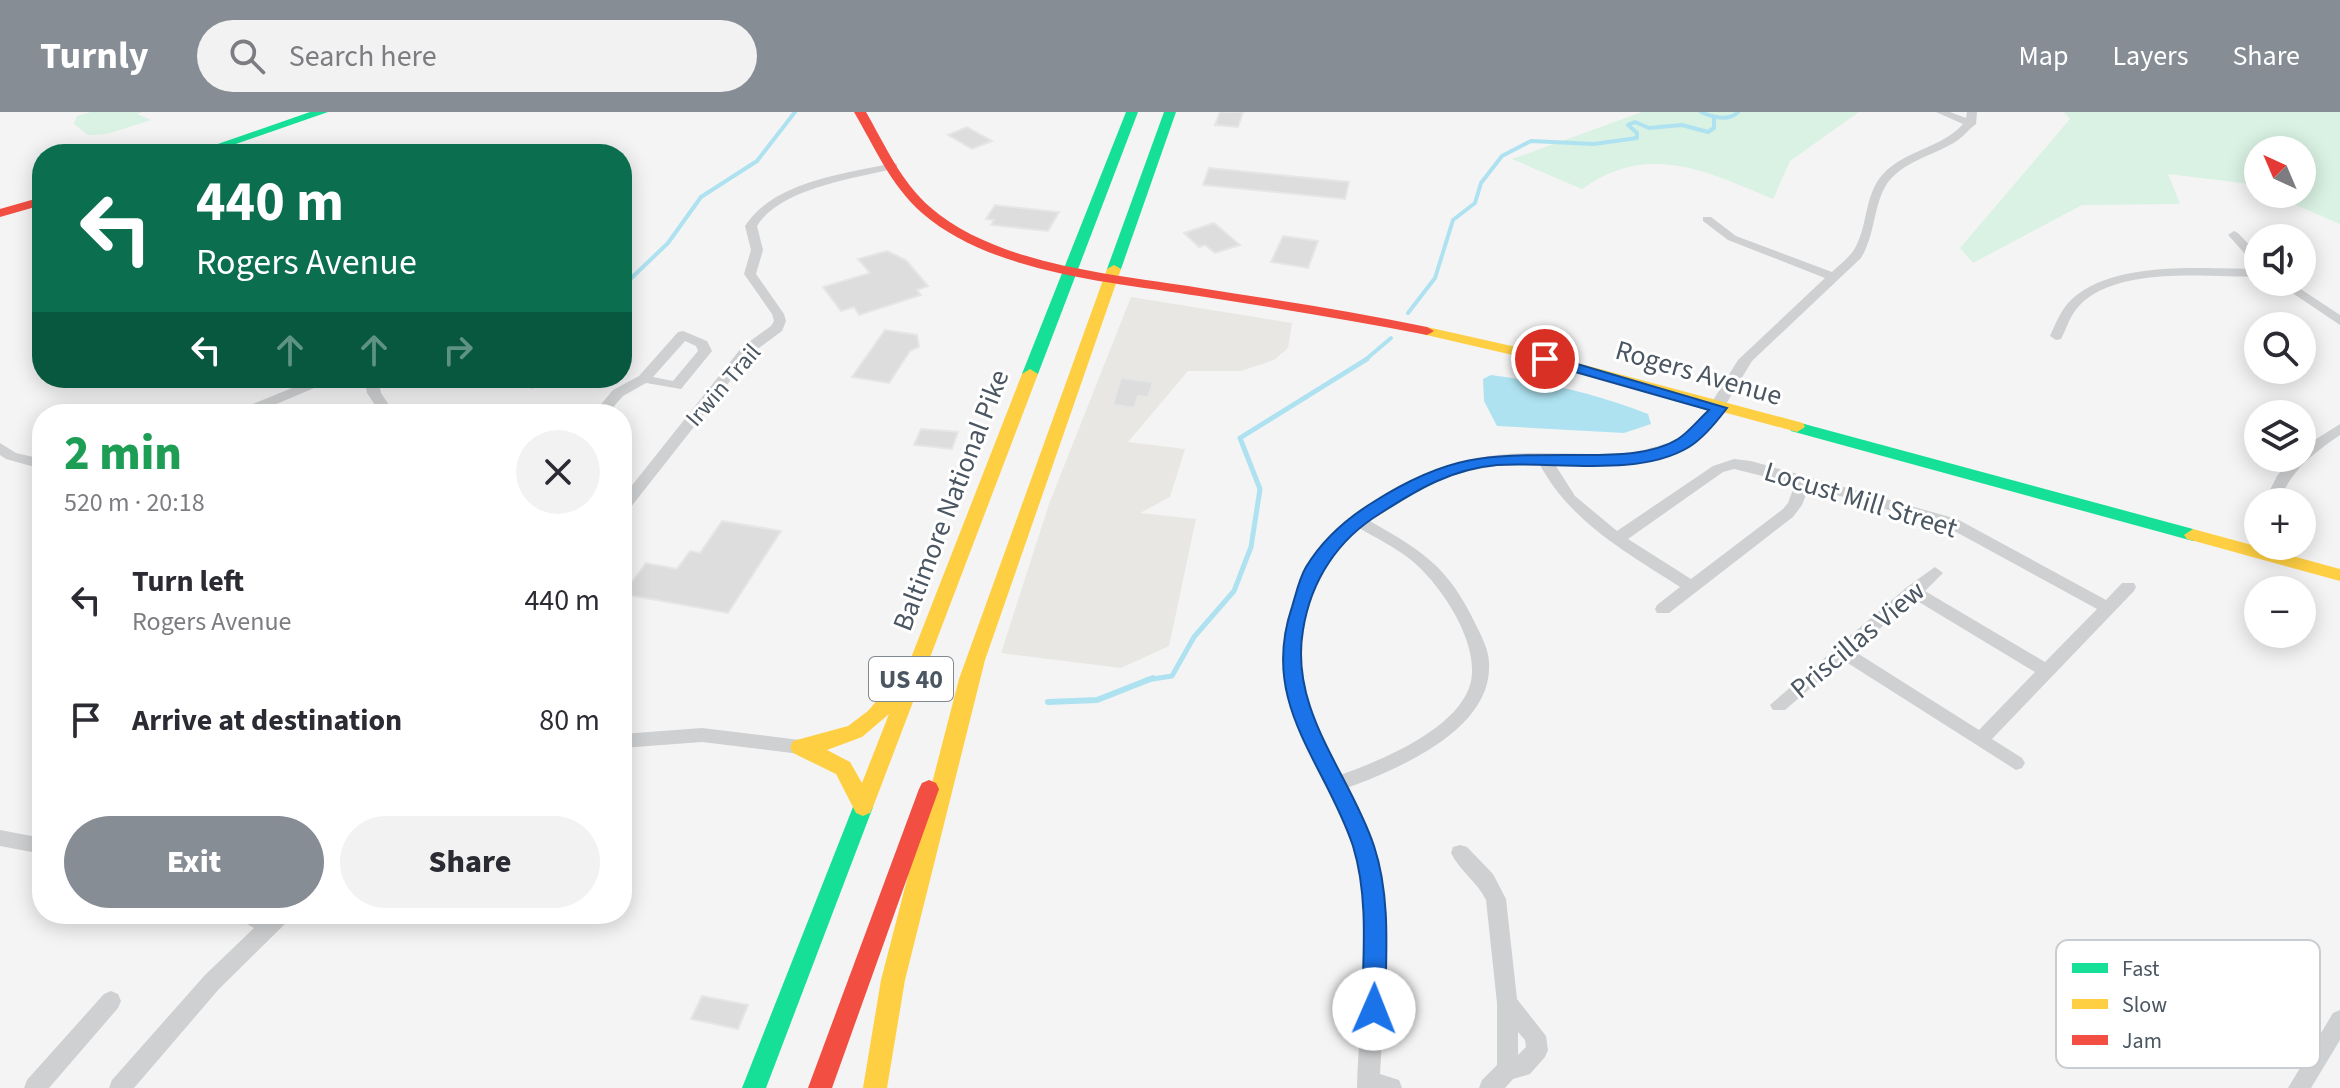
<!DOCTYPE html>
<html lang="en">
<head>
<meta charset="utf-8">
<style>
  :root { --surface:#fff; --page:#f2f2f3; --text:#2b2b33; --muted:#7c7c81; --accent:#868d94 }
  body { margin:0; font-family:"Source Sans 3",sans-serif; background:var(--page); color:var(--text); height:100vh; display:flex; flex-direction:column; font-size:30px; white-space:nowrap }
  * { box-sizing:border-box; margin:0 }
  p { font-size:26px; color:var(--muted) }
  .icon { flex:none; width:44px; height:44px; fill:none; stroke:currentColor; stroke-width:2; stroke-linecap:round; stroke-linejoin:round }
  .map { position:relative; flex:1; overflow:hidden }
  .drawer { position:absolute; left:32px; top:292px; width:600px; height:520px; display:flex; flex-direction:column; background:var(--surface); border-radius:32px; box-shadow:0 4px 20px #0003 }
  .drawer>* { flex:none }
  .hud { position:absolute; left:32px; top:32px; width:600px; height:244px; border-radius:32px; box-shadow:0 4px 20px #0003; background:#0b6e4f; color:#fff; overflow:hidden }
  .needle { width:52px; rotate:316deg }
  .buttons { position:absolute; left:2244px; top:24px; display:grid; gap:16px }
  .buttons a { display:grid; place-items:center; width:72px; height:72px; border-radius:50%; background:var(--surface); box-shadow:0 4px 20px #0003; font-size:40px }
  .pin { position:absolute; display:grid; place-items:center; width:68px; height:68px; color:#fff; margin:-34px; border:4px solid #fff; border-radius:50%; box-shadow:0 2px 8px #0007 }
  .me { position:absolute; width:88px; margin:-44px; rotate:1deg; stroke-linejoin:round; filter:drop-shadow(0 0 6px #0008) }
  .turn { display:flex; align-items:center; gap:28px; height:168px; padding:0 32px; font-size:36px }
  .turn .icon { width:104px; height:104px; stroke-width:2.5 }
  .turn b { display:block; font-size:56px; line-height:68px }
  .lanes { display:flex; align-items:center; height:76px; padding:0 32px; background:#0003; justify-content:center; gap:40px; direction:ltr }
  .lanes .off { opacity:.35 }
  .round { display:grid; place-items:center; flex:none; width:84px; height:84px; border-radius:42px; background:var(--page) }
  .headline { display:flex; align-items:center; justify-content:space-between; height:136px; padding:0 32px }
  h1 { font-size:48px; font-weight:800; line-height:60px; color:#1e9e55 }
  .button { display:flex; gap:16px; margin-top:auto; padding:16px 32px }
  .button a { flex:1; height:92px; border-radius:48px; background:var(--accent); color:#fff; font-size:32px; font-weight:800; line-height:92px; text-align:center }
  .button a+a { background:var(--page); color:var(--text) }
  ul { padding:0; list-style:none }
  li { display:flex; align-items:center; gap:24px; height:120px; padding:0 32px }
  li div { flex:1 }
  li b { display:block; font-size:30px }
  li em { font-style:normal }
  header { display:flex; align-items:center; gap:48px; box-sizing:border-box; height:112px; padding:0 40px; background:var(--accent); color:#fff }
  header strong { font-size:38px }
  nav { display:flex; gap:44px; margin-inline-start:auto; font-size:28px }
  .search { width:560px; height:72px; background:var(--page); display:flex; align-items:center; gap:20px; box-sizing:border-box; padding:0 28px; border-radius:44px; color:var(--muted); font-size:30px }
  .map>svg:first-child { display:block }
  .commercial { fill:#e8e7e3 }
  .green { fill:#d9f2e3 }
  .water { fill:#aee2f0 }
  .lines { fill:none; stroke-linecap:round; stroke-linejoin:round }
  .stream-far2 { stroke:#aee2f0; stroke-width:4 }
  .stream-far1 { stroke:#aee2f0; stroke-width:5 }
  .stream { stroke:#aee2f0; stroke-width:6 }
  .building { fill:#ddddde; stroke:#e5e6e7; stroke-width:2 }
  .street { fill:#ced0d2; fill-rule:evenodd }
  .fast { fill:#16e098; fill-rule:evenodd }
  .slow { fill:#ffcf43; fill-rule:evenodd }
  .jam { fill:#f24e42; fill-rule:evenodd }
  .route { fill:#1a73e8; stroke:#114b97; stroke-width:2 }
  .labels { text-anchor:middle; stroke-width:6; stroke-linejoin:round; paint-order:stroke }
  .far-street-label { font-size:24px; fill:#4a5661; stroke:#fff }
  .shield { fill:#fff; stroke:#808990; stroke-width:2 }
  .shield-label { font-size:26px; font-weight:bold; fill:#4a5661 }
  .street-label { font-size:28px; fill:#4a5661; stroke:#fff }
  .key { fill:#fff; stroke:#c9ccd0; stroke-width:2 }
  .key-label { font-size:22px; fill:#4a5661 }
</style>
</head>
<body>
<header>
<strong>Turnly</strong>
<div class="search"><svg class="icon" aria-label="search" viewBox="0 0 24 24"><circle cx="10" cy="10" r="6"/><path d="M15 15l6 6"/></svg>Search here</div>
<nav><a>Map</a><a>Layers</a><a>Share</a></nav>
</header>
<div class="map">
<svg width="2340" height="976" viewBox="0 0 2340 976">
  <rect width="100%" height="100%" fill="#f4f4f4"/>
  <!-- commercial -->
  <polygon class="commercial" points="1131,185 1292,211 1288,236 1274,248 1241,259 1188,259 1128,330 1185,337 1170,385 1140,401 1196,407 1169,534 1121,556 1001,541 1049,392"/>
  <!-- green -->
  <g class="green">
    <polygon points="91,0 142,0 137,2 151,8 107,22 88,23 74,12 77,4"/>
    <path d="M1642,0H1859L1790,49L1773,87C1706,59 1648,30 1582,77L1512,47Z"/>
    <polygon points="2064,0 2340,0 2340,112 2270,82 2302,82 2302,38 2258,38 2258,77 2243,71 2168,62 2180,92 2082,93 1973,151 1960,136 2070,7"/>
  </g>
  <!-- water -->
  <path class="water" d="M1491,263C1546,270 1597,282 1648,302L1651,312L1624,321L1497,314L1484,289L1483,267Z"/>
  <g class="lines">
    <!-- stream-far2 -->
    <g class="stream-far2">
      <path d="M1701,0C1712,5 1728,10 1738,0"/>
      <polyline points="622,175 668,131 701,85 757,49 795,0"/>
      <polyline points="1408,201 1435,166 1453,108 1475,91 1481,71 1502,44 1531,29 1594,32 1637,26 1637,21 1628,13 1635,10 1649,16 1682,13 1708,20 1714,16 1714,6"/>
      <polyline points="1364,249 1391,226"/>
    </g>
    <!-- stream-far1 -->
    <g class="stream-far1">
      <polyline points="532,274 540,266"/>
      <polyline points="1146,568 1172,564 1194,525 1234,479 1251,435 1260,377 1240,326 1367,247"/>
    </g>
    <!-- stream -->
    <polyline class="stream" points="1048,590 1097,588 1153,566"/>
  </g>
  <!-- building -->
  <g class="building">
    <polygon points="1220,0 1243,0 1238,15 1215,13"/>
    <polygon points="967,15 992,29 972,37 948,23"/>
    <polygon points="1209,56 1349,70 1345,87 1203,73"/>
    <polygon points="995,93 1002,94 1059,100 1048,119 991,113 994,108 986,107"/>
    <polygon points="1214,111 1240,133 1215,141 1205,133 1199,135 1184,121"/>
    <polygon points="1283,124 1318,129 1308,156 1271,150"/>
    <polygon points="887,139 906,148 928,174 917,178 921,183 859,203 854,195 841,199 823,175 870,161 858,147"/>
    <polygon points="885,218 917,223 919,235 910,239 889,271 852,265"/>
    <polygon points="1121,266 1153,270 1148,285 1138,284 1134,296 1113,293"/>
    <polygon points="921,317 958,320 952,337 914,333"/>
    <polygon points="722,409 781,419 728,501 623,482 646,451 677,457 690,439 700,441"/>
    <polygon points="702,884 748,893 738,917 691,907"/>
  </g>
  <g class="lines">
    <!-- street -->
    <g class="street">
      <path d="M1936,0H1950L1966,6L1967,0H1977L1976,12C1970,16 1965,23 1958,28C1935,44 1900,49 1885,75C1873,97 1875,123 1861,146L1752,249L1714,312L1697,329L1664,343L1636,350L1554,351L1575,384L1617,419L1713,354L1734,347L1751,349L1957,407L2106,488L2122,471H2134L2136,475L2134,479L1992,627L2022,646L2025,651L2022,656L2016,658L1843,548L1785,598H1773L1770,593L1907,475L1935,455L1943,461L1925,479L2045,550L2097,497L1947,415L1809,375L1802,393L1793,405L1669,501H1657L1655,497L1657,493L1680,475C1626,440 1570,410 1539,351C1474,351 1420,370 1368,408C1421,438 1448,454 1475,511C1481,523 1489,538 1489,551C1493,618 1398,657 1347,676C1398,774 1386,857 1380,962L1399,968L1402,976H1357C1358,905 1374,836 1361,765C1349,699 1305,651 1289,587C1256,455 1377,358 1497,343C1543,338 1590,345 1636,340L1676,329L1697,314L1738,248L1825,166L1728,128L1703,109V105H1711L1736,124L1832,160C1841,151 1852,144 1857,132C1868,109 1865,82 1883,62C1905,38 1942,36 1963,12ZM1734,357L1795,372L1788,391L1783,397L1691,467L1628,427L1723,360ZM1359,416C1376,426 1395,435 1411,448C1441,472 1484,536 1469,576C1453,619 1380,649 1340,663C1290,568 1277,498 1359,416ZM1914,487L2035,560L1979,618L1854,539Z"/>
      <path d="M893,51L897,52V56C856,66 780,76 757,114L763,138L756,162L784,202L786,209L782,219L752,241L627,400L622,401V386L742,235L771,214L774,209L772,202L744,162L751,138L745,114C774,69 845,62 893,51Z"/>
      <polygon points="2234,119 2238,121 2258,142 2258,153 2254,152 2230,125 2228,123"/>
      <path d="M2258,157V165C2208,165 2116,154 2079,194C2070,203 2067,216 2061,227L2056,228L2050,224C2056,211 2061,197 2072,187C2115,148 2203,157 2258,157Z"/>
      <polygon points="2276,170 2290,170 2340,203 2340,213"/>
      <path d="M683,219L707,229L712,239L681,277L646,271L623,284L607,302H593L613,278L639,264L678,220ZM685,229L696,234L698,239L673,269L653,265Z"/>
      <polygon points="364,266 378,266 381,281 395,302 381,302 367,281"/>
      <polygon points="314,267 321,271 319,274 253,302 234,302 236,299"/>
      <path d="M2340,312V323C2310,344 2294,356 2278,390H2264L2277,364L2291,346H2302V336Z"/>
      <polygon points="0,331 16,341 42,347 42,357 6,347 0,343"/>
      <polygon points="702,616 800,628 806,630 809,635 806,640 800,642 702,630 622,636 622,622"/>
      <polygon points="0,718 42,726 42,742 0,734"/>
      <path d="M1460,733L1467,735L1493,762L1506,787L1517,887L1546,924L1548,938L1545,945L1530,962L1513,967L1505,976H1479L1482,968L1497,953V891L1486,788C1477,770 1460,759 1451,741L1453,735ZM1518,920L1525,928L1526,935L1518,943Z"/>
      <polygon points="237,802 292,802 289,808 219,877 134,976 109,976 112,968 205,863 254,816 240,808"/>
      <polygon points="111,879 118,882 121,889 118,896 49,976 24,976 27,968 104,882"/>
      <polygon points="2340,898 2340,928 2311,976 2288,976 2333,901"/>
    </g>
    <!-- fast -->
    <g class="fast">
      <polygon points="310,0 328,0 207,42 189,42"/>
      <polygon points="1126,0 1138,0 1038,262 1030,267 1025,265 1022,262"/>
      <polygon points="1164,0 1176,0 1121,157 1114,161 1109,160 1107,157"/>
      <polygon points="1797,310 2193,417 2202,423 2193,429 1791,319 1789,315"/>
      <polygon points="863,686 870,689 873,695 766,976 742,976 853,695 856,689"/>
    </g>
    <!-- slow -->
    <g class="slow">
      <polygon points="1114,153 1121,157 985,548 905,868 887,976 863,976 881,868 959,567 1107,157"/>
      <polygon points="1427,215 1525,237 1803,311 1805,315 1797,320 1517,244 1422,222 1420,219"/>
      <path d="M1030,257L1038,262L873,695L870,701L863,704L856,701L836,662L793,641L790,635L793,629L848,614L868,599L888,575L900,574L1022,262ZM889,602L862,671L850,650L827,638L862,625Z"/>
      <polygon points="2193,417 2340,457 2340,469 2187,427 2184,423"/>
    </g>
    <!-- jam -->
    <g class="jam">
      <path d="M854,0H866C885,33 901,70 930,95C998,154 1114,162 1200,176C1276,188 1352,199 1427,215L1434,219L1427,223C1351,208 1275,196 1199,184C1111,170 991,161 922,101C891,74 874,34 854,0Z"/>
      <polygon points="42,85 42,93 0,105 0,97"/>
      <polygon points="929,668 936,671 939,677 832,976 808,976 919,677 922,671"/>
    </g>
  </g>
  <!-- route -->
  <path class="route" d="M1540,244H1550L1727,296C1718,308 1702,327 1689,335C1638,366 1554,349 1497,353C1452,357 1418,377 1381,401C1338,427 1311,468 1303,518C1289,599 1350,662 1374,734C1391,785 1386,843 1385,897L1382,905L1374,908L1365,905L1362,897C1363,844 1369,786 1353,734C1325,650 1259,592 1292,495C1296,482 1299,467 1306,455C1323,427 1347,406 1375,389C1450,342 1486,343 1571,343C1604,343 1649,345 1678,327C1689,320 1699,307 1709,298L1540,250Z"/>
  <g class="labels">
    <!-- far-street labels -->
    <g class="far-street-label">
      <text transform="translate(723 273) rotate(-49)" y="8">Irwin Trail</text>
    </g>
    <!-- shield labels -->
    <rect class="shield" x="869" y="545" width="84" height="44" rx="6"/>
    <g class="shield-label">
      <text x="911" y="576">US 40</text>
    </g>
    <!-- street labels -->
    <g class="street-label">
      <text transform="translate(1699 260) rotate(16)" y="10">Rogers Avenue</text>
      <text transform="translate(1861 387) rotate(17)" y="10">Locust Mill Street</text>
      <text transform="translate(950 388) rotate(-69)" y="10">Baltimore National Pike</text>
      <text transform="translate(1857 527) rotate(-40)" y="10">Priscillas View</text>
    </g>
  </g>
  <!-- legend -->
  <rect x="2056" y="828" width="264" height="128" rx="12" class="key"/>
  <rect x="2072" y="851" width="36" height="10" fill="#16e098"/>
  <rect x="2072" y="887" width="36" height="10" fill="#ffcf43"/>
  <rect x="2072" y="923" width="36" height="10" fill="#f24e42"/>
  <g class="key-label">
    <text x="2122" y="864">Fast</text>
    <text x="2122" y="900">Slow</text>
    <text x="2122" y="936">Jam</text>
  </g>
</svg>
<div class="buttons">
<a><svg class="needle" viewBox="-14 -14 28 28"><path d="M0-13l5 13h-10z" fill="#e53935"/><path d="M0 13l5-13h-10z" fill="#7c7c81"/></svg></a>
<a><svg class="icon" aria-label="sound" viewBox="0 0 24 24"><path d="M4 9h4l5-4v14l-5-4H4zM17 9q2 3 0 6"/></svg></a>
<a><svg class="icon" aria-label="search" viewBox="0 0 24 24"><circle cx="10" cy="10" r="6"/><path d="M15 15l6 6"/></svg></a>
<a><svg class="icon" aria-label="layers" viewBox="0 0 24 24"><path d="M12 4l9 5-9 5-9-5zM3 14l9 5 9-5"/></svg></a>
<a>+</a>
<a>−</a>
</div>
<div class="pin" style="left:1545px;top:247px;background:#d93025"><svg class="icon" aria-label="arrive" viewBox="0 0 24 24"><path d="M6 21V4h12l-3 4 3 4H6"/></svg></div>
<svg class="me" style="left:1374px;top:897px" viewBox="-20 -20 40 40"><circle r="19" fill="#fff"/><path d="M0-13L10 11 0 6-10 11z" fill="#1a73e8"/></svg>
<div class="hud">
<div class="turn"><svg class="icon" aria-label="left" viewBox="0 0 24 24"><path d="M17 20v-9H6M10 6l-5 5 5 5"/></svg><div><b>440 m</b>Rogers Avenue</div></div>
<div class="lanes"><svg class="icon" aria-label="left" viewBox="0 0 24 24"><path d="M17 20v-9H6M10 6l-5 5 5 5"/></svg><svg class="icon off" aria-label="ahead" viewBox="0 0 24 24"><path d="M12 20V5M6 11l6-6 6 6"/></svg><svg class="icon off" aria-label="ahead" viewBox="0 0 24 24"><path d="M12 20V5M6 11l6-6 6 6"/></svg><svg class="icon off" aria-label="right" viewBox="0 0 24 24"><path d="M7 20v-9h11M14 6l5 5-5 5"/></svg></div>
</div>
<section class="drawer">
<div class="headline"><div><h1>2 min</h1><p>520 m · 20:18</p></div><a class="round"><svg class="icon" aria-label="close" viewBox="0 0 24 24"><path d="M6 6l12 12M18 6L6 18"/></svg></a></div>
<ul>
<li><svg class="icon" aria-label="left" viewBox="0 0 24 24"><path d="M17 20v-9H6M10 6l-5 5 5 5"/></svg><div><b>Turn left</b><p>Rogers Avenue</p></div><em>440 m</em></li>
<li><svg class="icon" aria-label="arrive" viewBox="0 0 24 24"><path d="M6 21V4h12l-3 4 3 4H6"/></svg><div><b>Arrive at destination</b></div><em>80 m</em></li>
</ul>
<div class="button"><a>Exit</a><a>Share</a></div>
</section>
</div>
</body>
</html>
